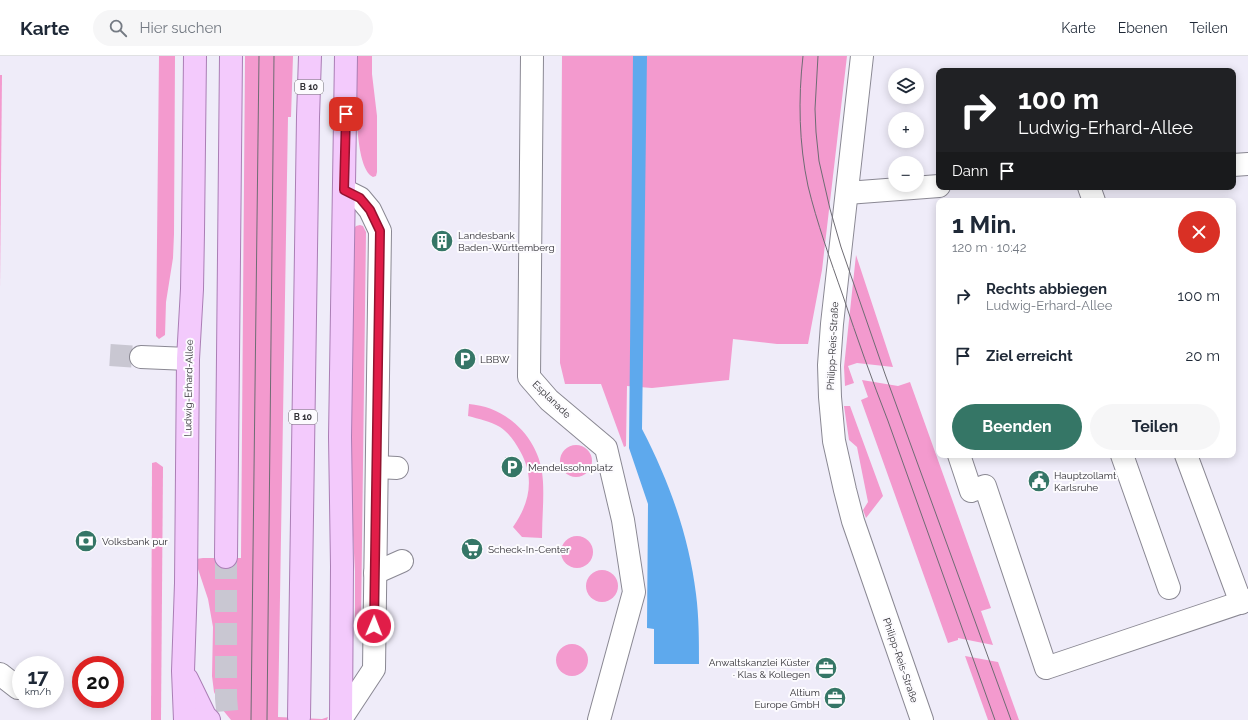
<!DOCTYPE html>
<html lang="de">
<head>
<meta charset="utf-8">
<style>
  :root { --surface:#fff; --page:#f6f6f7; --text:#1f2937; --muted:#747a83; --line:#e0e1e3; --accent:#357666 }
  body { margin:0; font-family:Raleway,sans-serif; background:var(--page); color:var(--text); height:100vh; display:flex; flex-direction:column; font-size:15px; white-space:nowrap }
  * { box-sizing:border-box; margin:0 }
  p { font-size:13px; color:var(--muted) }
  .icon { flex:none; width:22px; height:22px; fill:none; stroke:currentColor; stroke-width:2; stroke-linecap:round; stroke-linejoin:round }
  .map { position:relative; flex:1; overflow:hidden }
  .side { position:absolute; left:936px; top:142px; width:300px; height:260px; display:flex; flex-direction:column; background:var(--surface); border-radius:8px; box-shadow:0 2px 10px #0003 }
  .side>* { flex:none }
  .guide { position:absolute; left:936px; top:12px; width:300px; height:122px; border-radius:8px; box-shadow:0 2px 10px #0003; background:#202124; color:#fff; overflow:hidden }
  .controls { position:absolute; left:888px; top:12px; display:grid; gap:8px }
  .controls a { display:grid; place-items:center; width:36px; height:36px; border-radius:50%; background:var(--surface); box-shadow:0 2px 10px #0003; font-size:20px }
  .speed { position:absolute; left:12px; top:600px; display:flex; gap:8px; font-size:20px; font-weight:700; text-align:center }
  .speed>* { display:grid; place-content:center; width:52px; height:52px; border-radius:50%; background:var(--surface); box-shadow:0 2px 10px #0003; line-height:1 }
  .speed small { font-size:10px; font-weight:400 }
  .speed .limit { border:6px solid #d22; background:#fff; color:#111 }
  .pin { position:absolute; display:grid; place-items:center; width:34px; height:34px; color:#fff; margin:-17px; border-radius:8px; box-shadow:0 2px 6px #0006 }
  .me { position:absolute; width:44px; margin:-22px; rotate:1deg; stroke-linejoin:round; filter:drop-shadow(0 0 3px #0008) }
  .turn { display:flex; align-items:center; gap:14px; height:84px; padding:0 16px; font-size:18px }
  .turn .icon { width:52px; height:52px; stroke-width:2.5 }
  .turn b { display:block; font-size:28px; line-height:34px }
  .then { display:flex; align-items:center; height:38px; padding:0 16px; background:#0003; gap:8px; font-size:15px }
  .round { display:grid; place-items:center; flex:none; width:42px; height:42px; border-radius:21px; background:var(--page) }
  .summary { display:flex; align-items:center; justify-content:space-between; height:68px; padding:0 16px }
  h1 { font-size:24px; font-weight:700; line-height:30px }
  .cta { display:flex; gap:8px; margin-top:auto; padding:8px 16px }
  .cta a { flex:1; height:46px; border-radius:24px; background:var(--accent); color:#fff; font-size:16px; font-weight:700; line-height:46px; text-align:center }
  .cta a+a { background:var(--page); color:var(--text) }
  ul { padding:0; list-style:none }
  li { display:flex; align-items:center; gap:12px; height:60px; padding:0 16px }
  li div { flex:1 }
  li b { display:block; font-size:15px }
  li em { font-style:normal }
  header { display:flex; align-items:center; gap:24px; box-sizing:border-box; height:56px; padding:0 20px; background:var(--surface); border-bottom:1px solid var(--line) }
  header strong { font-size:19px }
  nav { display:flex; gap:22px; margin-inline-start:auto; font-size:14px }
  .search { width:280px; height:36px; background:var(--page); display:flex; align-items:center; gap:10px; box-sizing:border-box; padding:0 14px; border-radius:22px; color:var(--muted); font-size:15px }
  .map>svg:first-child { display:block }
  .green { fill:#f39ace }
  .water { fill:#5ea9ed }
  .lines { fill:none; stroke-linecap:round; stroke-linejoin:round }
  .minor-tunnel { stroke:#c9c7d2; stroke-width:22; stroke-dasharray:22 11; stroke-linecap:butt }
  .major-tunnel { stroke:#c9c7d2; stroke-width:22; stroke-dasharray:22 11; stroke-linecap:butt }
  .minor-casing { stroke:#8a8893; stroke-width:24 }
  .major-casing { stroke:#aa7eb5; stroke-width:24 }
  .minor { stroke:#fff; stroke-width:22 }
  .major { stroke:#f3cafc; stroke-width:22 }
  .tram { stroke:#6e6c73; stroke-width:1 }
  .route-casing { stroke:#92132f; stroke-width:10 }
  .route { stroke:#e11d48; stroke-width:7 }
  .labels { text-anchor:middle; stroke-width:4; stroke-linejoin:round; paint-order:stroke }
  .shield { fill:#fcfbfe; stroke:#6f6e72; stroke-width:1 }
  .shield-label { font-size:9px; font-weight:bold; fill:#323136 }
  .poi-label { font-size:10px; fill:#323136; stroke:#fcfbfe; text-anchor:start }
  .street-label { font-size:10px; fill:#323136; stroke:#fcfbfe }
</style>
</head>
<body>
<header>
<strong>Karte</strong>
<div class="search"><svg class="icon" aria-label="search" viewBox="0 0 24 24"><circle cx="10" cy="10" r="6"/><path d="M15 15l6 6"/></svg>Hier suchen</div>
<nav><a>Karte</a><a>Ebenen</a><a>Teilen</a></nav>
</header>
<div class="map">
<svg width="1248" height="664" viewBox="0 0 1248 664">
  <rect width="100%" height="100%" fill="#efecf9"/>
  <!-- green -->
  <g class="green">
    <polygon points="159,0 175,0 174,178 173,202 166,246 165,279 159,283 156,280"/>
    <polygon points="245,0 293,0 291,61 288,61 278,661 322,663 328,661 327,664 231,664 222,653 214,636 212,620 213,571 208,543 197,510 196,503 203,502 241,502"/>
    <path d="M356,0H372V18L377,60V116L376,120L373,121C352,111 357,22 356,0Z"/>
    <polygon points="562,0 847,0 822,214 808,288 777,288 733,283 729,324 652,332 627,330 626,390 624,391 601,328 565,328 560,307"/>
    <polygon points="0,19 2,19 0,234"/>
    <polygon points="360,169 363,170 366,176 361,563 360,567 358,569 355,567 355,515 350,424 350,380 354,173 356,170"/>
    <polygon points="856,199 893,311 857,307 848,310 854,327 845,330 844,311"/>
    <polygon points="862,324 898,330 910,326 991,552 981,555 993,589 958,582 958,584 948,587 861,344 868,341"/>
    <path d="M469,348C509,351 542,385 543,426C544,444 542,463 542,482L522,481L513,471C530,447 535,421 520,395C515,386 509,377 500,371C490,365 479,363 468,360Z"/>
    <polygon points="844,350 850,350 883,440 866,462 863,454 868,446 857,391 849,384"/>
    <circle cx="576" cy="405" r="16"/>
    <polygon points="156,406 163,411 161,664 151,664 152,407"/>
    <circle cx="577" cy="496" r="16"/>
    <circle cx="602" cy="530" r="16"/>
    <circle cx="572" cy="604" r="16"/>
    <polygon points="965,600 998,606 1019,664 988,664"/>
  </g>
  <!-- water -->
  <path class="water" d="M633,0H647L642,373C669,425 689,480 696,538C699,561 699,585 699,608H654V573L647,572L648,448L629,392Z"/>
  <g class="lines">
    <!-- minor-tunnel -->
    <polyline class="minor-tunnel" points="110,299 141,301"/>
    <!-- major-tunnel -->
    <polyline class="major-tunnel" points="226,501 226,642 228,664"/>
    <!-- minor casing -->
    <g class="minor-casing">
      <g id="minor">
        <polyline points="532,0 529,321 549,344 606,392 623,464 634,536 599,664"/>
        <polyline points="862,0 832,268 829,309 830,341 834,385 845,434 853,465 922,664"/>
        <polyline points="1233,109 1248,108"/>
        <polyline points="1089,131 1094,145"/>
        <polyline points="847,137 939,130"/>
        <polyline points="141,301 188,303"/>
        <polyline points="959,399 971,435 985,430 1046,612 1248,544"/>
        <polyline points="1122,399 1169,532"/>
        <polyline points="1186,399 1241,547"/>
        <polyline points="377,411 397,412"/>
        <polyline points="375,517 402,505"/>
        <polyline points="0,618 18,632"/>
        <polyline points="341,663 374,613 380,175 370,154 360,142 344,134"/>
      </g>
    </g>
    <!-- major casing -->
    <g class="major-casing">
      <g id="major">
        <polyline points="226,501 231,0"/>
        <polyline points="187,623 205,660 209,664"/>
        <polyline points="299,661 308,61 310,0"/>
        <polyline points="185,664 183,615 186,527 188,303 192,233 193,176 195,0"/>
        <polyline points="341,664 342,510 340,381 346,0"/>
      </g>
    </g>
    <!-- minor -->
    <use href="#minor" class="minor"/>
    <!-- major -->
    <use href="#major" class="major"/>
    <!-- tram -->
    <g class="tram">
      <path d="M803,0C798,43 799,88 808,130C817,167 830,203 843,240C857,282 872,324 888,365L995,664"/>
      <polyline points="818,0 815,53 816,76 819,105 830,153 841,191 885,318 1011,664"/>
      <polyline points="251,664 259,0"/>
      <polyline points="267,664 274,0"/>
    </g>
  </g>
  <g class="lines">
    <!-- route casing -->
    <g class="route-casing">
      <polyline id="route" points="346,58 344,134 360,142 370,154 380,175 374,570"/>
    </g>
    <!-- route -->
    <use href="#route" class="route"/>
  </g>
  <!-- icons -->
  <defs>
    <g id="building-disc" transform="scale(1.15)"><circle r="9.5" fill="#357666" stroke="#fcfbfe"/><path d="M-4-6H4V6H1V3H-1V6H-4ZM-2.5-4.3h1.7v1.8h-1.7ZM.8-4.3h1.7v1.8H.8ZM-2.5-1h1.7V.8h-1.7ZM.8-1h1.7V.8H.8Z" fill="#fff"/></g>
    <g id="parking-disc" transform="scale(1.15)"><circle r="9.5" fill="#357666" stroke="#fcfbfe"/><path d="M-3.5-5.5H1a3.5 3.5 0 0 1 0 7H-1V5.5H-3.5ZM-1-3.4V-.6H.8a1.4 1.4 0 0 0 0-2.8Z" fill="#fff"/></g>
    <g id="civic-disc" transform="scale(1.15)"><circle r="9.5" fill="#357666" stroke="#fcfbfe"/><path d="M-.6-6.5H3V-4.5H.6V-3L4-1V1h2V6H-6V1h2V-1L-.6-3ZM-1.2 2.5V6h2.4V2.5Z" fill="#fff"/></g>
    <g id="bank-disc" transform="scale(1.15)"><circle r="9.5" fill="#357666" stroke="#fcfbfe"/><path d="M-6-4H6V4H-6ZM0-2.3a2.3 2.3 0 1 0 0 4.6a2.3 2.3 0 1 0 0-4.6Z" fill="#fff"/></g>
    <g id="supermarket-disc" transform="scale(1.15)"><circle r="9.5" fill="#357666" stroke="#fcfbfe"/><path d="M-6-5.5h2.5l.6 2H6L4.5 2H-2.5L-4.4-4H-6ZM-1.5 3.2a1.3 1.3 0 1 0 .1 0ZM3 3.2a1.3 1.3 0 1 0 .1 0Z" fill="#fff"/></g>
    <g id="office-disc" transform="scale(1.15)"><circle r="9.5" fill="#357666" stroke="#fcfbfe"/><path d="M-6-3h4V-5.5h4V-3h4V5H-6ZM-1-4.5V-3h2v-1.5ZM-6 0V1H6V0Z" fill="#fff"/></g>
  </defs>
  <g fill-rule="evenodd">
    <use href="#building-disc" x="442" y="185"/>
    <use href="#parking-disc" x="465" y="303"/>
    <use href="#parking-disc" x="512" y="411"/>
    <use href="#civic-disc" x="1039" y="425"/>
    <use href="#bank-disc" x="86" y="485"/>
    <use href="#supermarket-disc" x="472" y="493"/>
    <use href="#office-disc" x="826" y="612"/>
    <use href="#office-disc" x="835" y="642"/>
  </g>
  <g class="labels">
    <!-- shield labels -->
    <g class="shield">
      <rect x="295" y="24" width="28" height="14" rx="3"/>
      <rect x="289" y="354" width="28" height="14" rx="3"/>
    </g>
    <g class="shield-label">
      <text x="309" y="34">B 10</text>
      <text x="303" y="364">B 10</text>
    </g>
    <!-- poi labels -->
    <g class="poi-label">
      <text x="458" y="183">Landesbank<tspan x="458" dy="12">Baden-Württemberg</tspan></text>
      <text x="480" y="307">LBBW</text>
      <text x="528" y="415">Mendelssohnplatz</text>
      <text x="1054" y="423">Hauptzollamt<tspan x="1054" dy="12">Karlsruhe</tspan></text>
      <text x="102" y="489">Volksbank pur</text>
      <text x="488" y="497">Scheck-In-Center</text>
      <text x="810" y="610" text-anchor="end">Anwaltskanzlei Küster<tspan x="810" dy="12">· Klas &amp; Kollegen</tspan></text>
      <text x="820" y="640" text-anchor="end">Altium<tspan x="820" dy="12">Europe GmbH</tspan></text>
    </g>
    <!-- street labels -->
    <g class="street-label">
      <text transform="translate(832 290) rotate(-87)" y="4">Philipp-Reis-Straße</text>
      <text transform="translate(188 332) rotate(-89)" y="4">Ludwig-Erhard-Allee</text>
      <text transform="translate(552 343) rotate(44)" y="4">Esplanade</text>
      <text transform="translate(901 604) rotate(71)" y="4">Philipp-Reis-Straße</text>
    </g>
  </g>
</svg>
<div class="controls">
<a><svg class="icon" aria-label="layers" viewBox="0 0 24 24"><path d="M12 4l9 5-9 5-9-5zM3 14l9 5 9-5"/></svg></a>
<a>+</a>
<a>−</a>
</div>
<div class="speed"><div>17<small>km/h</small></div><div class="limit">20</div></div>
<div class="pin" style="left:346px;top:58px;background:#d93025"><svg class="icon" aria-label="arrive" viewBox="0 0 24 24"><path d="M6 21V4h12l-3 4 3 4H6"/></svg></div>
<svg class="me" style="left:374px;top:570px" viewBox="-20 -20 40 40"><circle r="17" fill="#e11d48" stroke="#fff" stroke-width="3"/><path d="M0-11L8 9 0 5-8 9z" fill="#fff"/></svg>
<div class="guide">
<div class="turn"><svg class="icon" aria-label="right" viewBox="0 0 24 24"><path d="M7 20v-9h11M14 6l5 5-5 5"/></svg><div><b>100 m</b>Ludwig-Erhard-Allee</div></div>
<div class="then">Dann<svg class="icon" aria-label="arrive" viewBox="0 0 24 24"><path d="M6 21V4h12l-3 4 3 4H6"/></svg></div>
</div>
<section class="side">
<div class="summary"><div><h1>1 Min.</h1><p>120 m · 10:42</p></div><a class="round" style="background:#d93025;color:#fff"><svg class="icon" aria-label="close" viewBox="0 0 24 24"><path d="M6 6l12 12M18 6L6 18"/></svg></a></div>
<ul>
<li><svg class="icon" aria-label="right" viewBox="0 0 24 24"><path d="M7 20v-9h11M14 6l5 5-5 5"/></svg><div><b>Rechts abbiegen</b><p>Ludwig-Erhard-Allee</p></div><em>100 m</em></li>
<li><svg class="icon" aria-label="arrive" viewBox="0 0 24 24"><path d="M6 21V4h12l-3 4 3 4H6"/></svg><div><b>Ziel erreicht</b></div><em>20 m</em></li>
</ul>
<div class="cta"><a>Beenden</a><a>Teilen</a></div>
</section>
</div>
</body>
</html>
